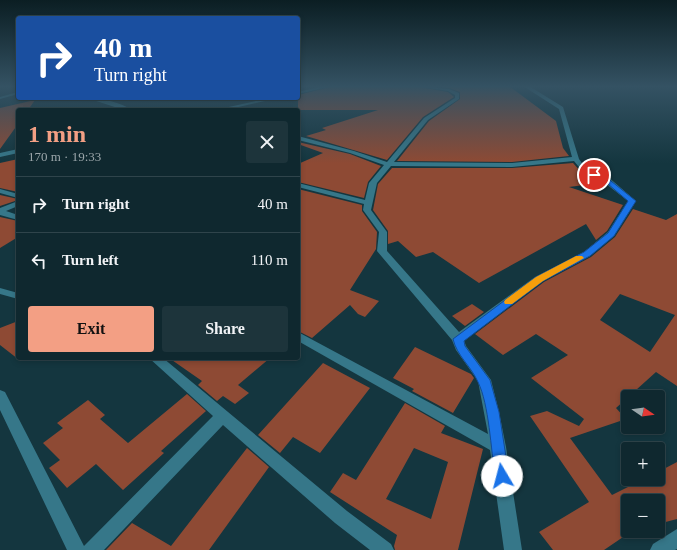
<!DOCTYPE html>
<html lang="en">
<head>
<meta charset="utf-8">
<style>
  :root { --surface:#0f282f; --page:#1d343b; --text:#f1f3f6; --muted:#9ba6aa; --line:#2f444b; --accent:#f39f84 }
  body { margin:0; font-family:Georgia,serif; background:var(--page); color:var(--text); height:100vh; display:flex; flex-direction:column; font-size:15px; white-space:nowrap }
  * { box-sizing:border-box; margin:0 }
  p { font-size:13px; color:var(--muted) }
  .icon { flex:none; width:22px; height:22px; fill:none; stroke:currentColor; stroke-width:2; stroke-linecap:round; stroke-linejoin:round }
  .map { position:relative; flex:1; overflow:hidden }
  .drawer { position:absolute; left:16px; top:108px; width:284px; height:252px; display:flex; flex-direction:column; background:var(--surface); border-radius:4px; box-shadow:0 2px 6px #0003,0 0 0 1px var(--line) }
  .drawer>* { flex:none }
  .top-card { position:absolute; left:16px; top:16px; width:284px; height:84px; border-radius:4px; box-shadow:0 2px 6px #0003,0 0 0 1px var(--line); background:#1a4fa0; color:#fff; overflow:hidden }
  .needle { width:26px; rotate:103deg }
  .buttons { position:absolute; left:621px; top:390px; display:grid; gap:8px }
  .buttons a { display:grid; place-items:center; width:44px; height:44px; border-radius:4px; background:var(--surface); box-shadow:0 2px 6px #0003,0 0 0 1px var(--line); font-size:20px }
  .pin { position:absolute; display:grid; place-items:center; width:34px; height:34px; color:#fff; margin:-17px; border:2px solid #fff; border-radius:50%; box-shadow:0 1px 4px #0007 }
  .me { position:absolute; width:44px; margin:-22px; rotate:352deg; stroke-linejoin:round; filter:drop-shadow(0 0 3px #0008) }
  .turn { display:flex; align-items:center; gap:14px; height:84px; padding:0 12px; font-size:18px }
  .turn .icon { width:52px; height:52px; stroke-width:2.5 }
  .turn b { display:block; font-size:28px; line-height:34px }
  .round { display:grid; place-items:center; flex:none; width:42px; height:42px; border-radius:4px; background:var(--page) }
  .head { display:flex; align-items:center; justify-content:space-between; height:68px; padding:0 12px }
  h1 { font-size:24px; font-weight:600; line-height:30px; color:var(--accent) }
  .button { display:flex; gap:8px; margin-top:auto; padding:8px 12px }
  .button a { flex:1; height:46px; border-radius:4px; background:var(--accent); color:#111; font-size:16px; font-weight:600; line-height:46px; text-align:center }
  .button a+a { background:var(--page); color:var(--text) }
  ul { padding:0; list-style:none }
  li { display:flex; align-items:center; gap:12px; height:56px; padding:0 12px; border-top:1px solid var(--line) }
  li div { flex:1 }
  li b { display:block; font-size:15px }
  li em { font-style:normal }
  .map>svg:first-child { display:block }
  .building { fill:#8e4a34; fill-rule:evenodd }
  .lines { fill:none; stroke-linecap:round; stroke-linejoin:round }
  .minor { fill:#367789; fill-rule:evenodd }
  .route { fill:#1a73e8; stroke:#114b97 }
  .slow { fill:#f59e0b }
</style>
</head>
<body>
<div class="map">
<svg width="677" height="550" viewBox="0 0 677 550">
  <rect width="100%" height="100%" fill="#14363f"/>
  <!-- building -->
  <g class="building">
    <polygon points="334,86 414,86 448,92 454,97 423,117 387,160 306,136 326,130 322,128 378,110 298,110 298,95"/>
    <polygon points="436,86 509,86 556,121 563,148 569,156 512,162 397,161 429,121 460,99 460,92 449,88"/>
    <polygon points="35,100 28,110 18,110 18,124 0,149 0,108"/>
    <polygon points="298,142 350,154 381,166 368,182 364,198 298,182 298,164 323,153 298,144"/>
    <polygon points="18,159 18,192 0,188 0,163"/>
    <polygon points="573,163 592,184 569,187 623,205 607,231 596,240 586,224 479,283 433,252 416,257 398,241 388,244 388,231 373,210 378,184 392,168 512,168"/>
    <polygon points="298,189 362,205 362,211 377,232 376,249 350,290 379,301 365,317 358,314 350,305 312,338 298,331"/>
    <polygon points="0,195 18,199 18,200 0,206"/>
    <path d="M633,209L666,220L677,214V386L656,372L616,408L626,419L570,438L612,495L644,479H658V472L677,462V519L658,524V501H628V531H635L629,533L604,550H553L539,532L589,502L530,416L547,411L579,426L584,419L531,378L568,355L536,334L503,355L475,334L544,282L591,257L615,237ZM620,294L675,315L650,352L600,320Z"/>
    <polygon points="0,217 18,221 18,237 0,248"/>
    <polygon points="472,304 484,312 465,326 452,316"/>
    <polygon points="18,321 18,359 0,345 0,328"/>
    <polygon points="415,347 471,374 474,378 453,413 412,391 414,389 393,378"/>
    <polygon points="169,358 270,358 238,385 249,393 235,404 223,396 217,401 198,385 202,381"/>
    <polygon points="323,363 370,388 320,453 293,437 280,453 258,435"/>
    <polygon points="187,394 206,411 161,451 164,453 123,490 96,464 67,488 49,468 60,460 43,443 63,428 57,423 88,400 105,415 100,419 128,443"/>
    <path d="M405,403L445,426L441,433L483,449L458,550H395L394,546L397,535L330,492L343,473L356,480ZM414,448L448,462L431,519L386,499Z"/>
    <polygon points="247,448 269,467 209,550 106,550 132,523 171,546"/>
  </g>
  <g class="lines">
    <!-- minor -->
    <g class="minor">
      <polygon points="323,86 333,86 298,94 298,92"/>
      <path d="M415,86L449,89L459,93V99L428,120L394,162L512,163L572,157L559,109L523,86H529L563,107L579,159L587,170L607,176L636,201L614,236L590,256L543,281L464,340L466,346L491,380L499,412L506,447L522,550H504L490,450L298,341V332L488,434L478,381L456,350L452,340L377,251L379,232L363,210L364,204L298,187V183L365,200L369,183L384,165L350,153L298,140V136L354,151L387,162L424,118L455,98V95L448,91ZM574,161L583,172L601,180L628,201L608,232L584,252L535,277L459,332L387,251V232L371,210L377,183L391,166L512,167Z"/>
      <polygon points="18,92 18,94 0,99 0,97"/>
      <path d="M87,98C101,98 120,102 132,110H124Z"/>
      <polygon points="269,98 278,98 225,110 215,110"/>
      <polygon points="18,149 18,153 0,157 0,153"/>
      <polygon points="0,189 18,194 18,198 0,193"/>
      <polygon points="18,201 18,206 6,211 18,215 18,220 0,215 0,208"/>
      <polygon points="0,288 18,293 18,299 0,294"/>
      <polygon points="149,358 163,358 347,511 391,544 394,550 370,550 335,523 223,425 104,550 67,550 0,410 0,390 5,392 84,546 213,416"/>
      <polygon points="677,529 677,549 675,550 650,550 653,544"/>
    </g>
  </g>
  <!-- sky -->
  <linearGradient id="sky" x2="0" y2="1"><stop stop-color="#0b1e23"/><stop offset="0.53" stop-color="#345263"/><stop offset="1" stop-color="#345263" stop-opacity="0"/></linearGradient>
  <rect width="677" height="163" fill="url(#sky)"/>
  <!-- route -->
  <path class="route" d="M594,173L606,177L636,201L614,236L590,256L543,281L464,341L465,346L490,380L499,412L509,476L507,481L502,483L497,481L495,476C491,450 489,404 478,382C471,366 457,356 453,339L536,277L584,252L608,233L628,201L602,179L592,176L591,175Z"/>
  <!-- slow -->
  <polygon class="slow" points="576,256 582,256 584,258 543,281 512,304 505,304 504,302 505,300 536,277"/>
</svg>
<div class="buttons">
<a><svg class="needle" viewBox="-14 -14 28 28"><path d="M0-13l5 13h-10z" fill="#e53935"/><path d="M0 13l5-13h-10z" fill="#9ba6aa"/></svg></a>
<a>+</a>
<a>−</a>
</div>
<div class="pin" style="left:594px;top:175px;background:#d93025"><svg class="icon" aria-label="arrive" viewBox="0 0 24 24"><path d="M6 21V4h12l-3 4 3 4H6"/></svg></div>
<svg class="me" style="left:502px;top:476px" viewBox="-20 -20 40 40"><circle r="19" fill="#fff"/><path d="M0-13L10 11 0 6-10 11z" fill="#1a73e8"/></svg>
<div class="top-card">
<div class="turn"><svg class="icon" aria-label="right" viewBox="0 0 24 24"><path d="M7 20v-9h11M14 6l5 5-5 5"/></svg><div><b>40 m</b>Turn right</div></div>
</div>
<section class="drawer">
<div class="head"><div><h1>1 min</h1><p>170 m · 19:33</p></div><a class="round"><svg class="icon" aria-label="close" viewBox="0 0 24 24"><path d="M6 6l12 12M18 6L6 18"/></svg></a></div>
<ul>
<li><svg class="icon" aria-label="right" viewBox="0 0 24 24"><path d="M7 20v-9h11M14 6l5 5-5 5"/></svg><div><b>Turn right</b></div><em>40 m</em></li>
<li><svg class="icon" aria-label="left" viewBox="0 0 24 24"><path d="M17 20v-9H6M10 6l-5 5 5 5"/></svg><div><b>Turn left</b></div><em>110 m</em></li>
</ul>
<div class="button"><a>Exit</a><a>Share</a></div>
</section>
</div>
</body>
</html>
